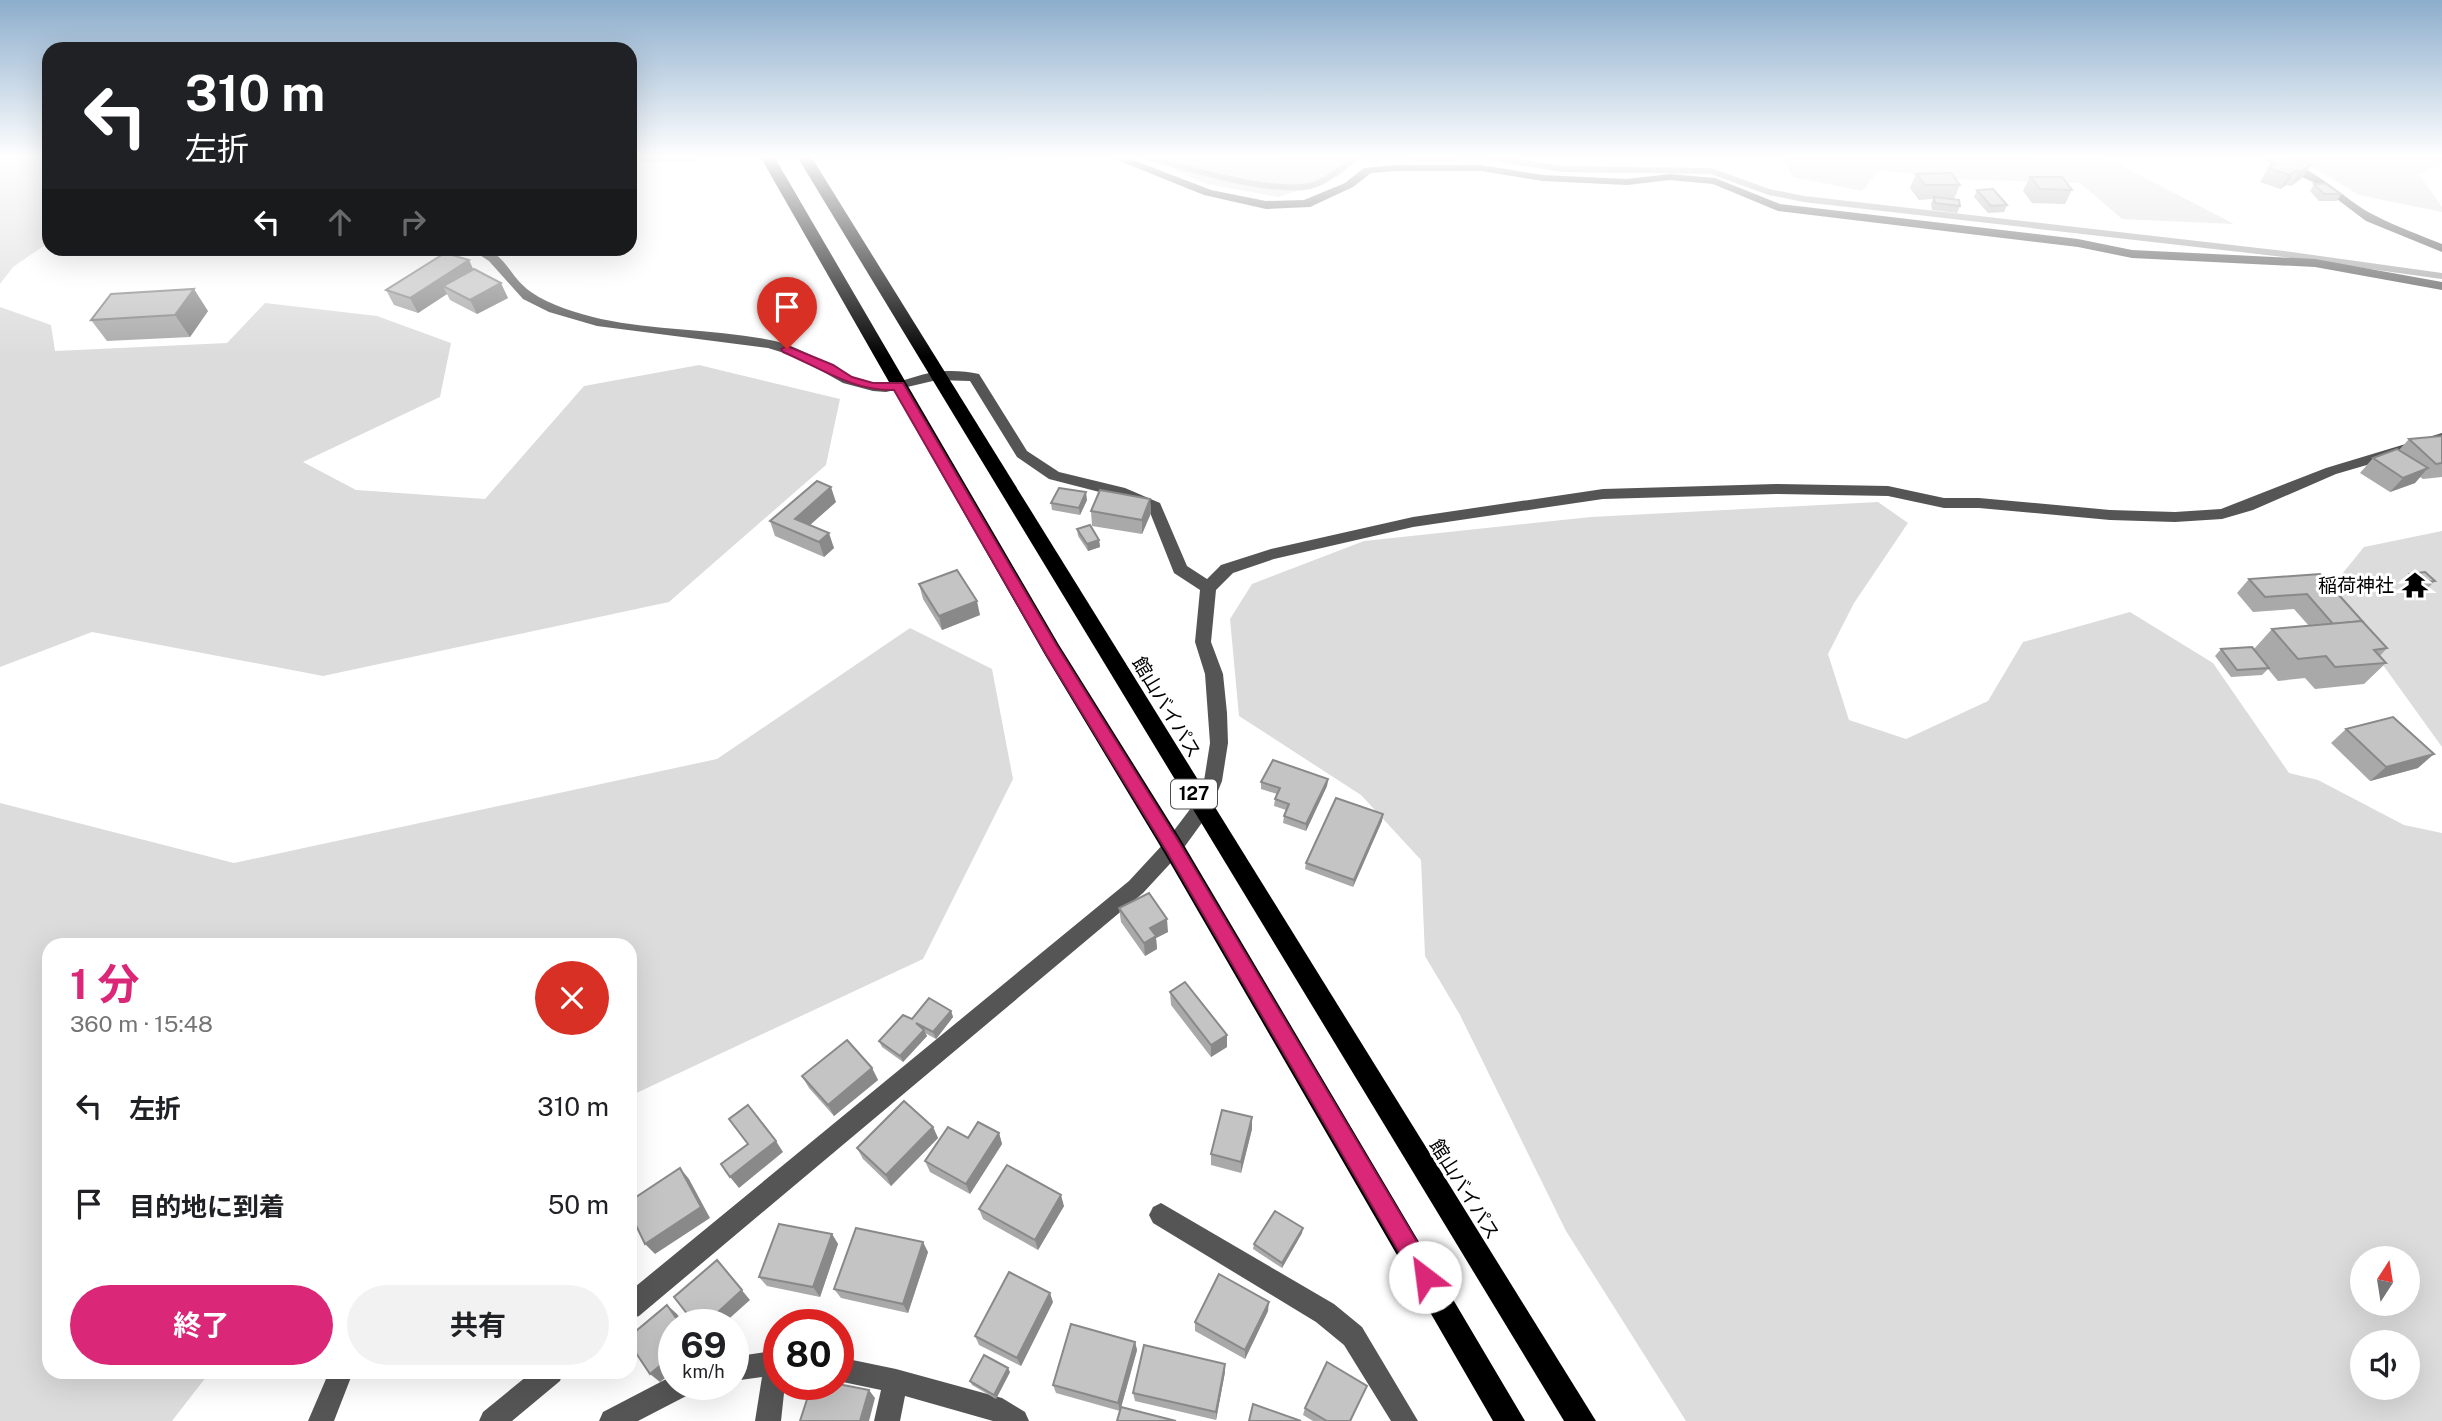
<!DOCTYPE html>
<html lang="ja">
<head>
<meta charset="utf-8">
<style>
  :root { --surface:#fff; --page:#f2f2f2; --text:#202124; --muted:#757577; --accent:#db2777 }
  body { margin:0; font-family:"Public Sans","Noto Sans JP",sans-serif; background:var(--page); color:var(--text); height:100vh; display:flex; flex-direction:column; font-size:26px; white-space:nowrap }
  * { box-sizing:border-box; margin:0 }
  p { font-size:23px; color:var(--muted) }
  .icon { flex:none; width:38px; height:38px; fill:none; stroke:currentColor; stroke-width:2; stroke-linecap:round; stroke-linejoin:round }
  .map { position:relative; flex:1; overflow:hidden }
  .sheet { position:absolute; left:42px; top:938px; width:595px; height:441px; display:flex; flex-direction:column; background:var(--surface); border-radius:21px; box-shadow:0 7px 28px #0002 }
  .sheet>* { flex:none }
  .hud { position:absolute; left:42px; top:42px; width:595px; height:214px; border-radius:21px; box-shadow:0 7px 28px #0002; background:#202124; color:#fff; overflow:hidden }
  .needle { width:46px; rotate:12deg }
  .buttons { position:absolute; left:2350px; top:1246px; display:grid; gap:14px }
  .buttons a { display:grid; place-items:center; width:70px; height:70px; border-radius:50%; background:var(--surface); box-shadow:0 7px 28px #0002; font-size:35px }
  .speed { position:absolute; left:658px; top:1309px; display:flex; gap:14px; font-size:35px; font-weight:700; text-align:center }
  .speed>* { display:grid; place-content:center; width:91px; height:91px; border-radius:50%; background:var(--surface); box-shadow:0 7px 28px #0002; line-height:1 }
  .speed small { font-size:18px; font-weight:400 }
  .speed .limit { border:10px solid #d22; background:#fff; color:#111 }
  .pin { position:absolute; display:grid; place-items:center; width:60px; height:60px; color:#fff; margin:-72px -30px; border-radius:50% 50% 50% 0; rotate:-45deg; box-shadow:0 0 7px #0007 }
  .pin .icon { rotate:45deg }
  .me { position:absolute; width:77px; margin:-38px; rotate:330deg; stroke-linejoin:round; filter:drop-shadow(0 0 5px #0008) }
  .turn { display:flex; align-items:center; gap:24px; height:147px; padding:0 28px; font-size:32px }
  .turn .icon { width:91px; height:91px; stroke-width:2.5 }
  .turn b { display:block; font-size:49px; line-height:60px }
  .lanes { display:flex; align-items:center; height:66px; padding:0 28px; background:#0003; justify-content:center; gap:35px; direction:ltr }
  .lanes .off { opacity:.35 }
  .round { display:grid; place-items:center; flex:none; width:74px; height:74px; border-radius:37px; background:var(--page) }
  .overview { display:flex; align-items:center; justify-content:space-between; height:119px; padding:0 28px }
  h1 { font-size:42px; font-weight:700; line-height:52px; color:var(--accent) }
  .button { display:flex; gap:14px; margin-top:auto; padding:14px 28px }
  .button a { flex:1; height:80px; border-radius:42px; background:var(--accent); color:#fff; font-size:28px; font-weight:700; line-height:80px; text-align:center }
  .button a+a { background:var(--page); color:var(--text) }
  ul { padding:0; list-style:none }
  li { display:flex; align-items:center; gap:21px; height:98px; padding:0 28px }
  li div { flex:1 }
  li b { display:block; font-size:26px }
  li em { font-style:normal }
  .map>svg:first-child { display:block }
  .green { fill:#dcdcdc; fill-rule:evenodd }
  .lines { fill:none; stroke-linecap:round; stroke-linejoin:round }
  .stream { stroke:#a3a3a3; stroke-width:6 }
  .minor { fill:#555; fill-rule:evenodd }
  .highway { fill:#000; fill-rule:evenodd }
  .wall { fill:#a9a9a9 }
  .shaded-wall { fill:#898989 }
  .building { fill:#c4c4c4; stroke:#898989; stroke-width:2 }
  .route { fill:#db2777; stroke:#8e194d; stroke-width:2 }
  .labels { text-anchor:middle; stroke-width:6; stroke-linejoin:round; paint-order:stroke }
  .shield { fill:#fff; stroke:#4c4c4c; stroke-width:2 }
  .shield-label { font-size:18px; font-weight:bold; fill:#000 }
  .poi-label { font-size:19px; fill:#000; stroke:#fff; text-anchor:end }
  .street-label { font-size:19px; fill:#000; stroke:#fff }
</style>
</head>
<body>
<div class="map">
<svg width="2442" height="1421" viewBox="0 0 2442 1421">
  <rect width="100%" height="100%" fill="#fff"/>
  <!-- green -->
  <g class="green">
    <polygon points="0,158 49,158 49,245 45,245 13,267 0,284"/>
    <polygon points="1164,158 1358,158 1340,176 1279,197 1208,184 1178,172"/>
    <polygon points="1781,158 2107,158 2234,224 2122,219 2080,183 1953,179 1880,170 1862,191 1793,177"/>
    <polygon points="2297,158 2442,158 2442,163 2419,174 2442,207 2442,212 2359,195"/>
    <polygon points="265,303 377,316 451,343 440,397 303,462 356,490 485,499 584,386 699,365 840,399 826,465 669,602 323,676 92,632 0,667 0,307 51,325 55,351 227,343"/>
    <path d="M1878,502L1908,523L1854,603L1828,654L1849,720L1906,739L1988,701L2023,642L2130,612L2213,663L2289,773L2318,780L2404,825L2442,833V1421H1686L1566,1231L1460,1015L1425,956L1421,860L1361,795L1239,716L1230,619L1252,584L1364,541L1591,517ZM2362,1258H2408V1304H2362ZM2362,1342H2408V1388H2362Z"/>
    <polygon points="2442,531 2442,747 2329,590 2364,547"/>
    <polygon points="910,628 992,669 1013,779 923,959 630,1096 630,945 49,945 49,1372 210,1372 172,1421 0,1421 0,803 234,863 717,759"/>
  </g>
  <g class="lines">
    <!-- stream -->
    <g class="stream">
      <polyline points="631,158 695,158"/>
      <path d="M1150,158C1190,169 1271,194 1310,186C1327,182 1342,167 1356,158"/>
      <polyline points="1415,158 1455,158"/>
      <polyline points="1495,158 1561,169 1711,171 1769,192 1804,199 2284,254 2442,276"/>
    </g>
    <!-- minor -->
    <g class="minor">
      <polygon points="1112,158 1128,158 1211,190 1266,201 1304,200 1345,183 1364,168 1395,165 1481,165 1543,175 1627,179 1670,174 1715,178 1780,204 2078,239 2132,250 2315,259 2442,282 2442,290 2315,267 2132,258 2078,247 1778,211 1713,184 1670,180 1627,185 1543,181 1481,171 1395,171 1371,173 1353,187 1310,207 1266,209 1204,195"/>
      <path d="M2261,158C2309,156 2337,197 2376,216C2397,227 2420,235 2442,244V252L2366,221L2317,184Z"/>
      <path d="M469,248C508,248 504,273 531,292C551,306 577,313 601,319C656,331 715,329 770,340C808,347 837,376 873,383C895,387 916,374 936,372C949,370 966,371 979,374L1027,451L1059,472L1125,488L1160,503L1187,566L1207,579L1221,565L1271,549L1413,517L1603,489L1776,484L1888,486L1944,498H1979L2110,510L2175,512L2221,509L2326,468L2442,433V443L2336,474L2253,510L2222,519L2175,522L2110,520L1979,508H1944L1888,496L1776,494L1603,499L1413,527L1274,559L1233,573L1216,590L1211,642L1223,674L1227,713L1228,743L1222,781L1209,813L1180,853L1143,893L639,1316L630,1319V1291L1129,881L1166,841L1194,804L1204,781L1210,743L1205,674L1195,642L1200,590L1174,573L1149,510L1115,496L1049,479L1017,457L970,381L937,380L886,392L873,391L843,383L797,357L768,348L597,326L549,312L523,299L489,261Z"/>
      <polygon points="1161,1203 1334,1304 1362,1327 1418,1421 1391,1421 1344,1345 1316,1322 1153,1223 1149,1215 1153,1207"/>
      <polygon points="779,1350 779,1384 785,1384 781,1421 755,1421 762,1377 733,1381 733,1357"/>
      <polygon points="838,1357 896,1369 1002,1398 1025,1412 1029,1421 993,1421 905,1396 900,1421 874,1421 881,1390 838,1381"/>
      <polygon points="329,1372 353,1372 334,1421 308,1421"/>
      <polygon points="532,1372 563,1372 560,1381 512,1421 479,1421 483,1412"/>
      <polygon points="674,1375 674,1384 695,1384 692,1393 638,1421 599,1421 603,1412"/>
    </g>
    <!-- highway -->
    <g class="highway">
      <polygon points="761,158 775,158 1059,645 1181,840 1525,1421 1493,1421 1165,854 1045,655"/>
      <polygon points="798,158 812,158 1596,1421 1564,1421"/>
    </g>
  </g>
  <!-- wall -->
  <g class="wall">
    <polygon points="2294,158 2302,178 2291,186 2286,185 2280,189 2260,182 2271,163"/>
    <polygon points="1916,174 1960,185 1954,199 1960,206 1957,213 1932,210 1931,204 1933,199 1919,200 1910,188"/>
    <polygon points="2030,177 2072,190 2065,204 2032,203 2023,191"/>
    <polygon points="2314,184 2341,194 2337,201 2319,201 2310,191"/>
    <polygon points="1977,190 2007,205 2004,212 1988,213 1974,197"/>
    <polygon points="473,270 508,298 477,314 450,300 447,294 418,313 394,305 386,290"/>
    <polygon points="208,311 190,337 107,341 91,320"/>
    <polygon points="2442,436 2442,477 2423,479 2420,477 2415,483 2390,492 2360,473 2373,458 2399,450 2409,439"/>
    <polygon points="1150,499 1151,513 1142,534 1092,526 1091,511"/>
    <polygon points="1087,500 1080,515 1052,510 1051,503"/>
    <polygon points="836,502 809,525 834,548 824,557 775,536 770,521"/>
    <polygon points="1077,529 1099,540 1100,547 1088,551 1078,536"/>
    <polygon points="2320,574 2387,648 2380,656 2386,663 2364,684 2315,689 2305,678 2278,681 2268,669 2262,675 2231,677 2215,656 2221,649 2254,649 2272,629 2309,626 2294,609 2253,612 2237,593 2249,579"/>
    <polygon points="2410,574 2435,581 2428,588 2412,590 2403,581"/>
    <polygon points="919,584 980,615 942,630 923,599"/>
    <polygon points="2346,729 2418,768 2370,781 2331,743"/>
    <polygon points="1328,779 1327,786 1306,831 1283,823 1284,816 1286,810 1274,806 1275,799 1277,794 1261,789 1261,782"/>
    <polygon points="1383,814 1382,821 1353,887 1305,869 1306,863"/>
    <polygon points="1119,908 1168,932 1156,938 1157,949 1145,956 1121,922"/>
    <polygon points="1170,992 1227,1035 1227,1047 1211,1057 1171,1005"/>
    <polygon points="951,1011 953,1017 936,1039 925,1033 927,1036 903,1062 882,1047 879,1041 912,1019"/>
    <polygon points="872,1068 878,1080 834,1116 809,1088 802,1076"/>
    <polygon points="1252,1117 1252,1129 1241,1173 1211,1165 1211,1154"/>
    <polygon points="933,1127 938,1138 891,1186 863,1159 857,1148"/>
    <polygon points="999,1133 1002,1144 970,1194 930,1172 925,1161"/>
    <polygon points="1064,1206 1038,1250 983,1219 979,1209"/>
    <polygon points="1302,1233 1282,1268 1253,1249 1254,1244"/>
    <polygon points="832,1234 838,1244 820,1297 767,1286 759,1277"/>
    <polygon points="928,1252 908,1313 841,1298 834,1289"/>
    <polygon points="1053,1302 1021,1366 979,1345 975,1336"/>
    <polygon points="1268,1311 1245,1359 1195,1331 1195,1322"/>
    <polygon points="1135,1342 1137,1350 1120,1411 1056,1393 1053,1385"/>
    <polygon points="1010,1372 996,1399 972,1385 970,1381"/>
    <polygon points="1225,1372 1216,1420 1135,1401 1133,1393"/>
    <polygon points="1367,1386 1351,1421 1313,1421 1303,1415 1305,1408"/>
  </g>
  <!-- shaded-wall -->
  <g class="shaded-wall">
    <polygon points="2312,164 2302,178 2291,186 2300,172"/>
    <polygon points="2295,171 2286,185 2280,189 2289,175"/>
    <polygon points="469,260 476,275 443,286 447,294 418,313 410,298"/>
    <polygon points="501,283 508,298 477,314 470,300"/>
    <polygon points="194,289 208,311 190,337 175,315"/>
    <polygon points="2428,468 2415,483 2390,492 2403,478"/>
    <polygon points="831,487 836,502 800,534 795,519"/>
    <polygon points="1086,492 1087,500 1080,515 1079,508"/>
    <polygon points="1150,499 1151,513 1142,534 1142,520"/>
    <polygon points="829,533 834,548 824,557 819,542"/>
    <polygon points="1099,540 1100,547 1088,551 1087,544"/>
    <polygon points="977,601 980,615 942,630 939,616"/>
    <polygon points="2434,754 2418,768 2370,781 2386,767"/>
    <polygon points="1328,779 1327,786 1306,831 1306,824"/>
    <polygon points="1383,814 1382,821 1353,887 1354,880"/>
    <polygon points="1167,919 1168,932 1156,938 1157,949 1145,956 1144,943 1150,928"/>
    <polygon points="951,1011 953,1017 936,1039 933,1032"/>
    <polygon points="924,1030 927,1036 903,1062 900,1056"/>
    <polygon points="1227,1035 1227,1047 1211,1057 1211,1045"/>
    <polygon points="872,1068 878,1080 834,1116 828,1105"/>
    <polygon points="1252,1117 1252,1129 1241,1173 1241,1162"/>
    <polygon points="933,1127 938,1138 891,1186 886,1175"/>
    <polygon points="999,1133 1002,1144 970,1194 966,1184"/>
    <polygon points="776,1141 783,1152 739,1188 730,1177"/>
    <polygon points="680,1168 689,1179 710,1218 655,1254 645,1244"/>
    <polygon points="1061,1195 1064,1206 1038,1250 1035,1240"/>
    <polygon points="1303,1228 1302,1233 1282,1268 1282,1263"/>
    <polygon points="832,1234 838,1244 820,1297 813,1287"/>
    <polygon points="923,1242 928,1252 908,1313 903,1304"/>
    <polygon points="717,1260 750,1300 722,1325 704,1325"/>
    <polygon points="1050,1293 1053,1302 1021,1366 1017,1358"/>
    <polygon points="1269,1302 1268,1311 1245,1359 1245,1350"/>
    <polygon points="667,1305 677,1314 685,1325 681,1325"/>
    <polygon points="1135,1342 1137,1350 1120,1411 1118,1403"/>
    <polygon points="674,1354 674,1371 660,1382 650,1374"/>
    <polygon points="1225,1364 1225,1372 1216,1420 1216,1412"/>
    <polygon points="1008,1368 1010,1372 996,1399 994,1395"/>
    <polygon points="869,1390 875,1398 869,1421 860,1421"/>
  </g>
  <!-- building -->
  <g class="building">
    <polygon points="2278,158 2294,158 2312,164 2300,172 2295,171 2289,175 2269,168 2275,164 2271,163"/>
    <polygon points="1951,173 1960,185 1925,185 1916,174"/>
    <polygon points="2030,177 2062,177 2072,190 2040,189"/>
    <polygon points="2314,184 2325,184 2341,194 2324,194"/>
    <polygon points="1993,189 2007,205 1991,206 1977,190"/>
    <polygon points="1934,197 1959,200 1960,206 1935,203"/>
    <polygon points="445,253 469,260 410,298 386,290"/>
    <polygon points="474,269 501,283 470,300 443,286"/>
    <polygon points="194,289 175,315 91,320 111,294"/>
    <polygon points="2442,436 2442,463 2436,464 2409,439"/>
    <polygon points="2397,449 2428,468 2403,478 2373,458"/>
    <polygon points="817,481 831,487 795,519 829,533 819,542 770,521"/>
    <polygon points="1059,488 1086,492 1079,508 1051,503"/>
    <polygon points="1100,490 1150,499 1142,520 1091,511"/>
    <polygon points="1090,525 1099,540 1087,544 1077,529"/>
    <polygon points="957,570 977,601 939,616 919,584"/>
    <polygon points="2425,572 2435,581 2419,583 2410,574"/>
    <polygon points="2320,574 2364,623 2362,621 2333,624 2307,594 2265,597 2249,579"/>
    <polygon points="2362,621 2387,648 2374,650 2386,663 2335,667 2326,656 2298,659 2272,629"/>
    <polygon points="2252,647 2269,668 2237,670 2221,649"/>
    <polygon points="2393,717 2434,754 2386,767 2346,729"/>
    <polygon points="1273,760 1328,779 1306,824 1284,816 1289,804 1275,799 1280,788 1261,782"/>
    <polygon points="1336,798 1383,814 1354,880 1306,863"/>
    <polygon points="1149,893 1167,919 1150,928 1156,936 1144,943 1119,908"/>
    <polygon points="1185,982 1227,1035 1211,1045 1170,992"/>
    <polygon points="929,998 951,1011 933,1032 916,1023 924,1030 900,1056 879,1041 903,1015 912,1019"/>
    <polygon points="847,1040 872,1068 828,1105 802,1076"/>
    <polygon points="904,1101 933,1127 886,1175 857,1148"/>
    <polygon points="748,1105 776,1141 730,1177 721,1164 748,1144 729,1119"/>
    <polygon points="1222,1110 1252,1117 1241,1162 1211,1154"/>
    <polygon points="978,1122 999,1133 966,1184 925,1161 948,1127 968,1138"/>
    <polygon points="1007,1165 1061,1195 1035,1240 979,1209"/>
    <polygon points="680,1168 701,1207 645,1244 630,1213 630,1201"/>
    <polygon points="1275,1211 1303,1228 1282,1263 1254,1244"/>
    <polygon points="779,1224 832,1234 813,1287 759,1277"/>
    <polygon points="856,1228 923,1242 903,1304 834,1289"/>
    <polygon points="717,1260 742,1290 704,1325 696,1325 674,1297"/>
    <polygon points="1009,1272 1050,1293 1017,1358 975,1336"/>
    <polygon points="1219,1274 1269,1302 1245,1350 1195,1322"/>
    <polygon points="667,1305 681,1325 674,1325 674,1354 650,1374 630,1344 630,1336"/>
    <polygon points="1071,1324 1135,1342 1118,1403 1053,1385"/>
    <polygon points="1144,1345 1225,1364 1216,1412 1133,1393"/>
    <polygon points="984,1355 1008,1368 994,1395 970,1381"/>
    <polygon points="1327,1362 1367,1386 1350,1421 1327,1421 1305,1408"/>
    <polygon points="812,1384 838,1384 869,1390 860,1421 800,1421"/>
    <polygon points="1253,1404 1301,1421 1249,1421"/>
    <polygon points="1121,1407 1176,1421 1117,1421"/>
  </g>
  <!-- sky -->
  <linearGradient id="sky" x2="0" y2="1"><stop stop-color="#8cadcc"/><stop offset="0.44" stop-color="#fff"/><stop offset="1" stop-color="#fff" stop-opacity="0"/></linearGradient>
  <rect width="2442" height="357" fill="url(#sky)"/>
  <!-- route -->
  <path class="route" d="M787,346L833,365L852,377L873,383H903L1057,646L1179,842L1433,1269L1436,1277L1433,1285L1425,1288L1418,1285L1167,852L1046,654L894,390C852,391 821,368 783,352L781,349Z"/>
  <!-- icons -->
  <defs>
    <g id="temple-bare" transform="scale(2.1)"><path d="M0-6L5-2H3V0L6.5 2.5H4V6H1.5V3h-3V6H-4V2.5H-6.5L-3 0V-2H-5Z" fill="#000" stroke="#fff" stroke-width="2.5" paint-order="stroke"/></g>
  </defs>
  <g fill-rule="evenodd">
    <use href="#temple-bare" x="2415" y="585"/>
  </g>
  <g class="labels">
    <!-- shield labels -->
    <rect class="shield" x="1171" y="779.5" width="46" height="29" rx="5"/>
    <g class="shield-label">
      <text x="1194" y="800">127</text>
    </g>
    <!-- poi labels -->
    <g class="poi-label">
      <text x="2394" y="592">稲荷神社</text>
    </g>
    <!-- street labels -->
    <g class="street-label">
      <text transform="translate(1167 707) rotate(59)" y="7">館山バイパス</text>
      <text transform="translate(1465 1189) rotate(58)" y="7">館山バイパス</text>
    </g>
  </g>
</svg>
<div class="buttons">
<a><svg class="needle" viewBox="-14 -14 28 28"><path d="M0-13l5 13h-10z" fill="#e53935"/><path d="M0 13l5-13h-10z" fill="#757577"/></svg></a>
<a><svg class="icon" aria-label="sound" viewBox="0 0 24 24"><path d="M4 9h4l5-4v14l-5-4H4zM17 9q2 3 0 6"/></svg></a>
</div>
<div class="speed"><div>69<small>km/h</small></div><div class="limit">80</div></div>
<div class="pin" style="left:787px;top:349px;background:#d93025"><svg class="icon" aria-label="arrive" viewBox="0 0 24 24"><path d="M6 21V4h12l-3 4 3 4H6"/></svg></div>
<svg class="me" style="left:1425px;top:1277px" viewBox="-20 -20 40 40"><circle r="19" fill="#fff"/><path d="M0-13L10 11 0 6-10 11z" fill="#db2777"/></svg>
<div class="hud">
<div class="turn"><svg class="icon" aria-label="left" viewBox="0 0 24 24"><path d="M17 20v-9H6M10 6l-5 5 5 5"/></svg><div><b>310 m</b>左折</div></div>
<div class="lanes"><svg class="icon" aria-label="left" viewBox="0 0 24 24"><path d="M17 20v-9H6M10 6l-5 5 5 5"/></svg><svg class="icon off" aria-label="ahead" viewBox="0 0 24 24"><path d="M12 20V5M6 11l6-6 6 6"/></svg><svg class="icon off" aria-label="right" viewBox="0 0 24 24"><path d="M7 20v-9h11M14 6l5 5-5 5"/></svg></div>
</div>
<section class="sheet">
<div class="overview"><div><h1>1 分</h1><p>360 m · 15:48</p></div><a class="round" style="background:#d93025;color:#fff"><svg class="icon" aria-label="close" viewBox="0 0 24 24"><path d="M6 6l12 12M18 6L6 18"/></svg></a></div>
<ul>
<li><svg class="icon" aria-label="left" viewBox="0 0 24 24"><path d="M17 20v-9H6M10 6l-5 5 5 5"/></svg><div><b>左折</b></div><em>310 m</em></li>
<li><svg class="icon" aria-label="arrive" viewBox="0 0 24 24"><path d="M6 21V4h12l-3 4 3 4H6"/></svg><div><b>目的地に到着</b></div><em>50 m</em></li>
</ul>
<div class="button"><a>終了</a><a>共有</a></div>
</section>
</div>
</body>
</html>
